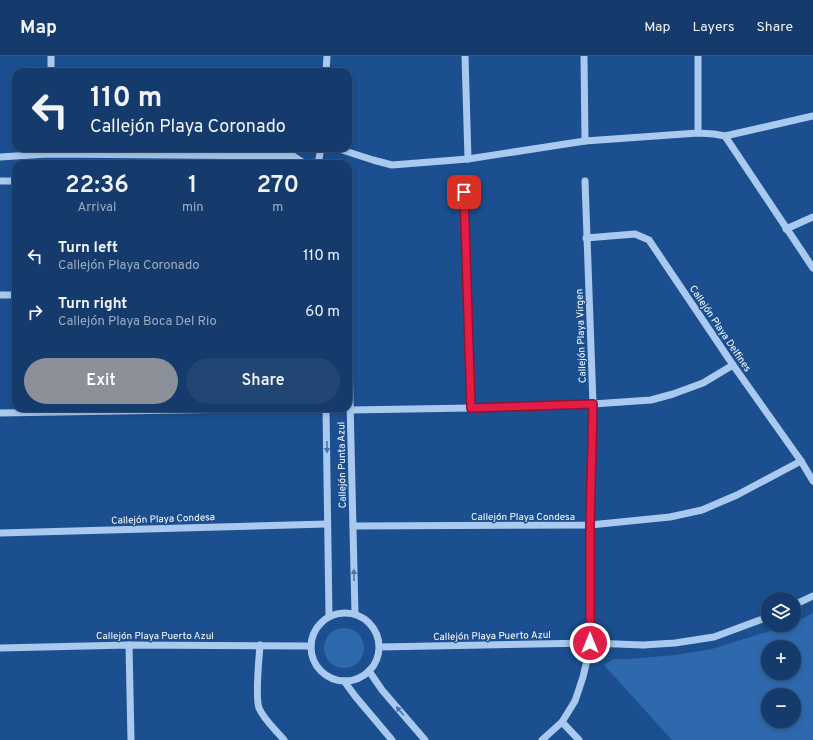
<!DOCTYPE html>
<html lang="en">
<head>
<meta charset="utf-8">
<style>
  :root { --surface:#143b6b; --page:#214673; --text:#f1f3f6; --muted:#9dadc1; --line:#33557e; --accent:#8c9099 }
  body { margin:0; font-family:Overpass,sans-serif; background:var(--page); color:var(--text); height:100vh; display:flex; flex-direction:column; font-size:15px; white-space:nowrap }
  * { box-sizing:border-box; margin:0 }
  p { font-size:13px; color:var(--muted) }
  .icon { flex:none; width:22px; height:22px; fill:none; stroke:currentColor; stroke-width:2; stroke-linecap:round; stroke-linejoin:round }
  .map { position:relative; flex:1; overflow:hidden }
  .drawer { position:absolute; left:12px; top:104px; width:340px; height:252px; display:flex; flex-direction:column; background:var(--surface); border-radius:12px; box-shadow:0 2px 6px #0003,0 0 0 1px var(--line) }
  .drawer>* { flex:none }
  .guide { position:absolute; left:12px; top:12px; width:340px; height:84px; border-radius:12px; box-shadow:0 2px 6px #0003,0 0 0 1px var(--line); background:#143b6b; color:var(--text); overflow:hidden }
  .tools { position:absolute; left:761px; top:536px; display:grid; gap:8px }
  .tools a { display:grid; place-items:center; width:40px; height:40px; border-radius:50%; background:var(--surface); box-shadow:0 2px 6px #0003,0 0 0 1px var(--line); font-size:20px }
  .pin { position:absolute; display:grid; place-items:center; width:34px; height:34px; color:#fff; margin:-17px; border-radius:8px; box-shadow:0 2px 6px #0006 }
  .me { position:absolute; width:44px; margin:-22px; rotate:0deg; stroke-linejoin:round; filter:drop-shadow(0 0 3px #0008) }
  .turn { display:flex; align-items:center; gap:14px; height:84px; padding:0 12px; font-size:18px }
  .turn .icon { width:52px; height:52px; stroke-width:2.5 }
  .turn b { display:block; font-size:28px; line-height:34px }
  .eta { display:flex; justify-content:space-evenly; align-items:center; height:68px; text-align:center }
  .eta b { font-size:24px; font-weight:600; line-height:28px }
  .action { display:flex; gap:8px; margin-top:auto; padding:8px 12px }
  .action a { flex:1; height:46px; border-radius:24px; background:var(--accent); color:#fff; font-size:16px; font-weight:600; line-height:46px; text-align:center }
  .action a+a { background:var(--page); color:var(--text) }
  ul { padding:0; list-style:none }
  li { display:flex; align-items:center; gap:12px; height:56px; padding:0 12px }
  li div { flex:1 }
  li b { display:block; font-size:15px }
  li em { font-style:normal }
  header { display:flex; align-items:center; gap:24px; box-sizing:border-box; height:56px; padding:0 20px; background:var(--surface); border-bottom:1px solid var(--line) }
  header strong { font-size:19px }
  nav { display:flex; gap:22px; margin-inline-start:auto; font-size:14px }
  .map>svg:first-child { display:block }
  .green { fill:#2e69ad; fill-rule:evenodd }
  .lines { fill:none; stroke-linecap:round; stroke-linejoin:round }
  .minor { stroke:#a9c9ee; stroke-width:7 }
  .oneway { fill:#4674ac }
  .route-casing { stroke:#92132f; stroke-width:10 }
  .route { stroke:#e11d48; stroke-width:7 }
  .labels { text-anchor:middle; stroke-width:3; stroke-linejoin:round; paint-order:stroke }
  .street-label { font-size:10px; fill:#fff; stroke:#1b4f8f }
</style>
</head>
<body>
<header>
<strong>Map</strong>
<nav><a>Map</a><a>Layers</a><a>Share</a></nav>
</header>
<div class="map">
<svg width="813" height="684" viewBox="0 0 813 684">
  <rect width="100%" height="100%" fill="#1b4f8f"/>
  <!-- green -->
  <g class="green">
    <path d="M813,557V684H672L604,609L614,603H629L675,599L712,593L789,569H794V567ZM768,591H794V617H768ZM768,639H794V665H768Z"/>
    <circle cx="344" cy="592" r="20"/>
  </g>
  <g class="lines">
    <!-- minor -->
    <g class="minor">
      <polyline points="465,0 468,103"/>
      <polyline points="584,0 585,85"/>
      <polyline points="51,16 51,0"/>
      <polyline points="326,16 327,0"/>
      <polyline points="698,77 698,0"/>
      <polyline points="725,80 813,60"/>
      <polyline points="336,92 373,104 392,109 468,103 585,85 698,77 714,78 725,80 813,212"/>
      <polyline points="0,101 48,98 293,100 305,108"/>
      <polyline points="318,108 321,92"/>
      <polyline points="0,125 16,125"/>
      <polyline points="464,136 471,352"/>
      <polyline points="786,173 813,161"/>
      <polyline points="586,182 635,178 649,184 733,309 801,405 813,425"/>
      <polyline points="0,239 16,239"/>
      <polyline points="348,260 355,558"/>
      <polyline points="326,352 329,560"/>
      <polyline points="350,354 471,352 593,348 651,344 673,338 703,327 733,309"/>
      <polyline points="0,357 296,352"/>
      <polyline points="353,470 590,469 670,461 702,454 737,439 801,405"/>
      <polyline points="0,477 327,468"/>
      <polyline points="794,549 813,540"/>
      <circle cx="345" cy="591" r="34"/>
      <polyline points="129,589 131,684"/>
      <path d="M260,589C259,603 255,641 259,652C264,664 276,674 284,684"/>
      <polyline points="380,591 591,587 643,589 675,587 714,581 768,561"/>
      <polyline points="0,592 129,589 311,590"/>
      <polyline points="369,615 382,634 425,684"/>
      <polyline points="344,625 355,640 392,684"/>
      <polyline points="562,666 579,684"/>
      <polyline points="542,684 562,666 575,645 583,621 591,587 590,469 593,348 585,125"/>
    </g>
  </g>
  <!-- one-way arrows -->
  <defs><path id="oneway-solid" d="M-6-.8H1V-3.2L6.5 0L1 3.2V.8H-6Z"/></defs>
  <g class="oneway">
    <use href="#oneway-solid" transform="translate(327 391) rotate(89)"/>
    <use href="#oneway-solid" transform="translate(354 519) rotate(-91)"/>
    <use href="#oneway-solid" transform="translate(400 655) rotate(-131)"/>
  </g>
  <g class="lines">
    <!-- route casing -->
    <g class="route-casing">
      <polyline id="route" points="464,136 471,352 593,348 590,470 590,587"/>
    </g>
    <!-- route -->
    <use href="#route" class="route"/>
  </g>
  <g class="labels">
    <!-- street labels -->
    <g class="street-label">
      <text transform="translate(721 272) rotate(56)" y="4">Callejón Playa Delfines</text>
      <text transform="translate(580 280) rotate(-92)" y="4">Callejón Playa Virgen</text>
      <text transform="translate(341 409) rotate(-91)" y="4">Callejón Punta Azul</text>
      <text x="523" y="464">Callejón Playa Condesa</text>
      <text transform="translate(163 462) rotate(-2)" y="4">Callejón Playa Condesa</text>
      <text x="155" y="583">Callejón Playa Puerto Azul</text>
      <text transform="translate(492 579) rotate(-1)" y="4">Callejón Playa Puerto Azul</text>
    </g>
  </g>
</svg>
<div class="tools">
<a><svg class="icon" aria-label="layers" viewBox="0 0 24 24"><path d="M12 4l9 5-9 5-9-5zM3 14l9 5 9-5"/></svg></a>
<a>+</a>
<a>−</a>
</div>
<div class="pin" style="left:464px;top:136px;background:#d93025"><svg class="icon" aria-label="arrive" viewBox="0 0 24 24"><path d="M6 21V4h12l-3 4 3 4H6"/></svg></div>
<svg class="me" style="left:590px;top:587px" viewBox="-20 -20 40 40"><circle r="17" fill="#e11d48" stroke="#fff" stroke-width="3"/><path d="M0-11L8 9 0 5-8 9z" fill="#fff"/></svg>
<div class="guide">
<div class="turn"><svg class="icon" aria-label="left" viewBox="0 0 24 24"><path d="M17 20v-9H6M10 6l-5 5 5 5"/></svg><div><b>110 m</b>Callejón Playa Coronado</div></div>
</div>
<section class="drawer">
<div class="eta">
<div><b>22:36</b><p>Arrival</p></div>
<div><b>1</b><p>min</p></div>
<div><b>270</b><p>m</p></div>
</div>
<ul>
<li><svg class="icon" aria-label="left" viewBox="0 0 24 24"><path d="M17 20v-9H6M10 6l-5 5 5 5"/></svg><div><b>Turn left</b><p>Callejón Playa Coronado</p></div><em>110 m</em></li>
<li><svg class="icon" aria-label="right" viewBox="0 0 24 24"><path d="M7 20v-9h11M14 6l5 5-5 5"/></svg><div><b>Turn right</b><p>Callejón Playa Boca Del Rio</p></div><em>60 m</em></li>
</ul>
<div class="action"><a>Exit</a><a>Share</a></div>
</section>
</div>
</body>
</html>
